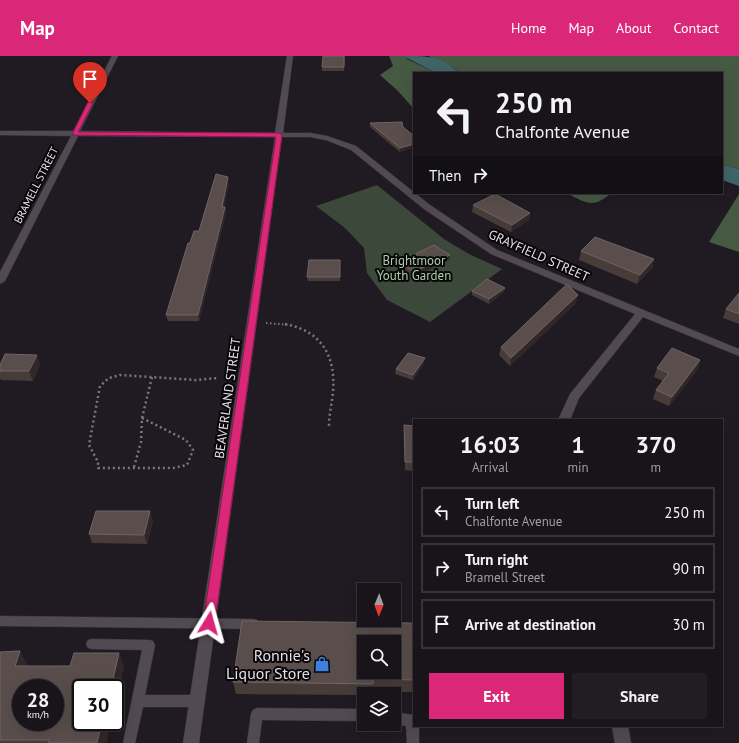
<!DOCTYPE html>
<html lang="en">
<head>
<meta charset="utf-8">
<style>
  :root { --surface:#18141a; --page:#211d23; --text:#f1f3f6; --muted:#9f9ea2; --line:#363339; --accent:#db2777 }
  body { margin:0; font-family:"PT Sans",sans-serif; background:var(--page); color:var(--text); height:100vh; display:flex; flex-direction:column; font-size:15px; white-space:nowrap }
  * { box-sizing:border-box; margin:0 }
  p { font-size:13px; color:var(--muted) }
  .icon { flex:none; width:22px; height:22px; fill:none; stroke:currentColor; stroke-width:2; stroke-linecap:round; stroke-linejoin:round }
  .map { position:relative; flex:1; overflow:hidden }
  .drawer { position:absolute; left:413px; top:363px; width:310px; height:308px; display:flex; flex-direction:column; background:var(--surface); border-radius:0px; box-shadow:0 4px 16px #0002,0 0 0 1px var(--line) }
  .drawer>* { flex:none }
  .top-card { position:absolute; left:413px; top:16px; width:310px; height:122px; border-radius:0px; box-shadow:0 4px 16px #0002,0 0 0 1px var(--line); background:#18141a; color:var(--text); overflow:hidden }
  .needle { width:26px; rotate:181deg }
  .controls { position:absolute; left:357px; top:527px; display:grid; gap:8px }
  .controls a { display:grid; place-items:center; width:44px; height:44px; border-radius:0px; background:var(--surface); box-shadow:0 4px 16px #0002,0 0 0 1px var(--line); font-size:20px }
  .speed { position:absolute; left:12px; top:623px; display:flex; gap:8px; font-size:20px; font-weight:700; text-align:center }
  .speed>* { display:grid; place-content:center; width:52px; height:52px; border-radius:50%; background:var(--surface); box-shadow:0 4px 16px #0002,0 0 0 1px var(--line); line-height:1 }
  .speed small { font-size:10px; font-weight:400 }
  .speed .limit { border:2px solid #111; border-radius:6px; background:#fff; color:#111 }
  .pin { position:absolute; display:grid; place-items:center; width:34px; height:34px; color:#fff; margin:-41px -17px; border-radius:50% 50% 50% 0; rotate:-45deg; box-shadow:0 0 4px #0007 }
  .pin .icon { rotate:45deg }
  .me { position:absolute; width:44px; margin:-22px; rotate:8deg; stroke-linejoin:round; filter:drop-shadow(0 0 3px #0008) }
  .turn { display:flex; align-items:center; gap:14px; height:84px; padding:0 16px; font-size:18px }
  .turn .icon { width:52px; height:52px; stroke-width:2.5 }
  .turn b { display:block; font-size:28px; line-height:34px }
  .then { display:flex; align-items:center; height:38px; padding:0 16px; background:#0003; gap:8px; font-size:15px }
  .eta { display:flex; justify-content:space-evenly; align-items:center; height:68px; text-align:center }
  .eta b { font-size:24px; font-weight:700; line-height:28px }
  .button { display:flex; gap:8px; margin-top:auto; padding:8px 16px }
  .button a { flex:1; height:46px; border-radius:0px; background:var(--accent); color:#fff; font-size:16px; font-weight:700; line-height:46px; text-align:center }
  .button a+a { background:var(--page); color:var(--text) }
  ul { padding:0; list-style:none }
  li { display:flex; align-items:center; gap:12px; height:50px; margin:0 8px 6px; padding:0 8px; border:2px solid var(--line); border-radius:0px }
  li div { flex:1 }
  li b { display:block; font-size:15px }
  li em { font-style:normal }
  header { display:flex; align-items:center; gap:24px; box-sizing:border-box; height:56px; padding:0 20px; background:var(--accent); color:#fff }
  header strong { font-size:19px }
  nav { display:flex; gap:22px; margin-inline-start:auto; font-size:14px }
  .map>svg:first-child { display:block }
  .green { fill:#3c483a }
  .forest { fill:#465943 }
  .water { fill:#406569 }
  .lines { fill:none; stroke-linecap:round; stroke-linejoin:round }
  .service-casing { stroke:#3a353b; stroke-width:1 }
  .minor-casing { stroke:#3a353b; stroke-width:1 }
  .path-far1 { stroke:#7c777e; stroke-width:2; stroke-dasharray:1.5 2.5; stroke-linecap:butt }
  .path { stroke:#7c777e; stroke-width:2.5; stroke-dasharray:2 3; stroke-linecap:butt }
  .service { fill:#524a53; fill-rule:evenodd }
  .minor { fill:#524a53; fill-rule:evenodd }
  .wall { fill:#483c39 }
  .shaded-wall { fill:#312728 }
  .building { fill:#594e4c; stroke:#6f6564; fill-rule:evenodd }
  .route { fill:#db2777; stroke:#8e194d }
  .labels { text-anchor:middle; stroke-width:4; stroke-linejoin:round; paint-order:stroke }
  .far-street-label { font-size:11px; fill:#e5e0e6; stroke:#080609 }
  .street-label { font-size:13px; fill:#e5e0e6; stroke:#080609 }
  .park-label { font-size:13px; fill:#a9cfa3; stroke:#080609 }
  .near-poi-label { font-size:16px; fill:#e5e0e6; stroke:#080609; text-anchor:end }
</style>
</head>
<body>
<header>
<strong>Map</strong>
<nav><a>Home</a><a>Map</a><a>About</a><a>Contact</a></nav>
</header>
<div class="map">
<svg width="739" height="687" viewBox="0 0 739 687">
  <rect width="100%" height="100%" fill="#201a22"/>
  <!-- green -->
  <polygon class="green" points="377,129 444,183 469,198 502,213 430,266 387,244 367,217 364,192 345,172 316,150"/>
  <!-- forest -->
  <g class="forest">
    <polygon points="389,0 407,0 407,3 436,17 414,17 414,53 397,34 380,19 393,10"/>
    <polygon points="429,0 739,0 739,113 722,108 722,17 461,17 443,5 434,4"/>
    <path d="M567,137H611C594,153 585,147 567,137Z"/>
    <polygon points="739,138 739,196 709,186"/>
  </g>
  <!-- water -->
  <g class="water">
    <path d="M407,0C420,0 433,0 445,6C450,9 455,14 461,17H436L407,2Z"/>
    <polygon points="722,108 739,113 739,130 722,124"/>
  </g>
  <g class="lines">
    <!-- service casing -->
    <g class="service-casing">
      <g id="service">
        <polygon points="0,560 253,563 257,564 259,568 257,572 253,573 0,570"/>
        <polygon points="92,583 149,584 153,585 155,589 145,639 197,639 201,641 203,645 201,649 197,651 143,651 135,687 123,687 142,594 92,593 88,592 86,588 88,584"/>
        <polygon points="257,652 364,653 364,665 262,664 259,687 247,687 251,658 253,654"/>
        <polygon points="394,656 414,659 414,670 419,670 419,687 407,687 406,670 394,668"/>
      </g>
    </g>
    <!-- minor casing -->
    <g class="minor-casing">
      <g id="minor">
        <polygon points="112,0 118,0 80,75 275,77 287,0 293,0 283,77 310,77 327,80 356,90 430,149 497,194 739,293 739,300 643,261 579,342 570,364 558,364 570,338 635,258 491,198 424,153 351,94 326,84 310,81 282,81 199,687 183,687 275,81 78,80 5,225 0,228 0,216 71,80 0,79 0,75 73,75"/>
        <polygon points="612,670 628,670 631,687 615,687"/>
      </g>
    </g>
    <!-- path-far1 -->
    <polyline class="path-far1" points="266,267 290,269"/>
    <!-- path -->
    <g class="path">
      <path d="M285,268C321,275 336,299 333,336C332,347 329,358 329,370"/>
      <polyline points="142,362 186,384 193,394 187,409 173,412 98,412 98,406 89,389 100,330 109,322 120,319 196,324 218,322"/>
      <polyline points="134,411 141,386 142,362 152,321"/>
    </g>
    <!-- service -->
    <use href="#service" class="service"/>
    <!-- minor -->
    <use href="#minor" class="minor"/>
  </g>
  <!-- wall -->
  <g class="wall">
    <polygon points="323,0 345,0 344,15 322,15"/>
    <polygon points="370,67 403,71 400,96 370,71"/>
    <polygon points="229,127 224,151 225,151 226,157 199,265 168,265 166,259 190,187 199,175"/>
    <polygon points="473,149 530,157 529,164 511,176 472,156"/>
    <polygon points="581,195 654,203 652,212 637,228 579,204"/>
    <polygon points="450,199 449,204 414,221 399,210 399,206"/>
    <polygon points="340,204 340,225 308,225 307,221"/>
    <polygon points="505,232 504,236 489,248 472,239 472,235"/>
    <polygon points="739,237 739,268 723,262 726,253"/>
    <polygon points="576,247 510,310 499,299 501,291"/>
    <polygon points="700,304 697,314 669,350 653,343 656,334 663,325 654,321 657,312"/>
    <polygon points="424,307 413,324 395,318 396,313"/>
    <polygon points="40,308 33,325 1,324 0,322 0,315"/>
    <polygon points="404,369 414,370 414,415 405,414"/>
    <polygon points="153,465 147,488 92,487 89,478"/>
    <polygon points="414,567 414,636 373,636 373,638 364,638 364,639 236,638 233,626"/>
    <polygon points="0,596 27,608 27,610 124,610 106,687 0,687"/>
  </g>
  <!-- shaded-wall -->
  <g class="shaded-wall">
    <polygon points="414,88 414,92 400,96 400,92"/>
    <polygon points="228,121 229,127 223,157 222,151"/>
    <polygon points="225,151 226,157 199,265 198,259"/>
    <polygon points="530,157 529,164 511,176 512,169"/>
    <polygon points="450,199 449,204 414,221 414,216"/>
    <polygon points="654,203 652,212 637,228 640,219"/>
    <polygon points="505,232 504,236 489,248 489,243"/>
    <polygon points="578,239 576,247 510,310 511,302"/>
    <polygon points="37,299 40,308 33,325 29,315"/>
    <polygon points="425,302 424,307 413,324 413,319"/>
    <polygon points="700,304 697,314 669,350 672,341"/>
    <polygon points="150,455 153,465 147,488 144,479"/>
    <polygon points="20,595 27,608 23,623 15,610"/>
    <polygon points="119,597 124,610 115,649 115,632 111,632"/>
    <polygon points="102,666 111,666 106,687 97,687"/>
  </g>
  <!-- building -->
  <g class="building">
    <polygon points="323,0 344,0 344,11 322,11"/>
    <polygon points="402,66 403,71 414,80 414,88 400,92 370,67"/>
    <polygon points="216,118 228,121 222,151 225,151 198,259 166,259 188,187 190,187 194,175 199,175"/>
    <polygon points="495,138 530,157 512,169 473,149"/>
    <polygon points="595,181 654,203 640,219 581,195"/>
    <polygon points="434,189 450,199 414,216 399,206"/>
    <polygon points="309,204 340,204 340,221 307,221"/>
    <polygon points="487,223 505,232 489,243 472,235"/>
    <polygon points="567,228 578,239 511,302 501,291"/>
    <polygon points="739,237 739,258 726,253"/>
    <polygon points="672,292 700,304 672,341 656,334 669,317 657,312"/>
    <polygon points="408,297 425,302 413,319 396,313"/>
    <polygon points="5,298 37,299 29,315 0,315 0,309"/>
    <polygon points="404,369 414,370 414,406 405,406"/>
    <polygon points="96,455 150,455 144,479 89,478"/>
    <path d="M242,565L414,567V624L373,623V628L233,626ZM364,586H394V616H364Z"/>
    <path d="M20,595L15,610H70L74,597H119L111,632H81V666H102L97,687H49V684H0V596ZM21,632H55V666H21Z"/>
  </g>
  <!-- route -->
  <polygon class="route" points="88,46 93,47 78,76 279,77 282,79 215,567 213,570 209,572 205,570 203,567 276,81 72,79"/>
  <!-- icons -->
  <defs>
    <g id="shop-bare" transform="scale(1.2)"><path d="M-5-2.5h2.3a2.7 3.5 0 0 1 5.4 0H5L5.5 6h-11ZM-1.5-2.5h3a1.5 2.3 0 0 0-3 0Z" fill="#3f7fe0" stroke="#080609" stroke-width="2.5" paint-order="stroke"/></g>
  </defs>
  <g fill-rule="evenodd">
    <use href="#shop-bare" x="322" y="608"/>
  </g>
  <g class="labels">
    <!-- far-street labels -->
    <g class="far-street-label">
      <text transform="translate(36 129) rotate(-63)" y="4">BRAMELL STREET</text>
    </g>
    <!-- street labels -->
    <g class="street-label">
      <text transform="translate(539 199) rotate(24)" y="5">GRAYFIELD STREET</text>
      <text transform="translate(227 342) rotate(-82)" y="5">BEAVERLAND STREET</text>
    </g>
    <!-- park labels -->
    <g class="park-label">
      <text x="414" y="209">Brightmoor<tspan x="414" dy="15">Youth Garden</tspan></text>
    </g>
    <!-- near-poi labels -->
    <g class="near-poi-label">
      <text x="310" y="605">Ronnie's<tspan x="310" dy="18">Liquor Store</tspan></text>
    </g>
  </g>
</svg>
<div class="controls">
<a><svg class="needle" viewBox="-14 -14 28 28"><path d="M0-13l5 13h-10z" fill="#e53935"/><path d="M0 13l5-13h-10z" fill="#9f9ea2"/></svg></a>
<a><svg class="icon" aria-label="search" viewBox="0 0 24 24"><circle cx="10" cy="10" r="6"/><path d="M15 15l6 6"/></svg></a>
<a><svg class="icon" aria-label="layers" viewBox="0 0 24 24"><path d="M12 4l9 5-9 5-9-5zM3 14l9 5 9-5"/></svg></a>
</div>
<div class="speed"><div>28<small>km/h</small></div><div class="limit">30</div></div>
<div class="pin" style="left:90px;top:47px;background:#d93025"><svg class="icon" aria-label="arrive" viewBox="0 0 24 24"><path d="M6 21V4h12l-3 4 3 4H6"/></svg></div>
<svg class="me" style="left:209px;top:567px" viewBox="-20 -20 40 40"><path d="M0-17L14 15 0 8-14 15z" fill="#db2777" stroke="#fff" stroke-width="4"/></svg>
<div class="top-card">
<div class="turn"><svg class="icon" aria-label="left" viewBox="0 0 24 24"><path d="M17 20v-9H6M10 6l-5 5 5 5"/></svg><div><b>250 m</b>Chalfonte Avenue</div></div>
<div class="then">Then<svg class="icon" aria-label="right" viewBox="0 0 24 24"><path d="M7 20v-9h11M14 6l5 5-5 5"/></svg></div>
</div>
<section class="drawer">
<div class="eta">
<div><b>16:03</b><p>Arrival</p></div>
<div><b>1</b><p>min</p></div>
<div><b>370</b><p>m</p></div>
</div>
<ul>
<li><svg class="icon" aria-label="left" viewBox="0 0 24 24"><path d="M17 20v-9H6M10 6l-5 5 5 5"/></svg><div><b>Turn left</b><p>Chalfonte Avenue</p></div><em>250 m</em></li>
<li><svg class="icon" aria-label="right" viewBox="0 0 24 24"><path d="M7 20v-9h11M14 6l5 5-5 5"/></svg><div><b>Turn right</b><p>Bramell Street</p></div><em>90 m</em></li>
<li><svg class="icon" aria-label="arrive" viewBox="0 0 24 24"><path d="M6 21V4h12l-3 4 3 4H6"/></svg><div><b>Arrive at destination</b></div><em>30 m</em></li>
</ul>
<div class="button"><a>Exit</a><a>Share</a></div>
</section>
</div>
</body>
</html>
